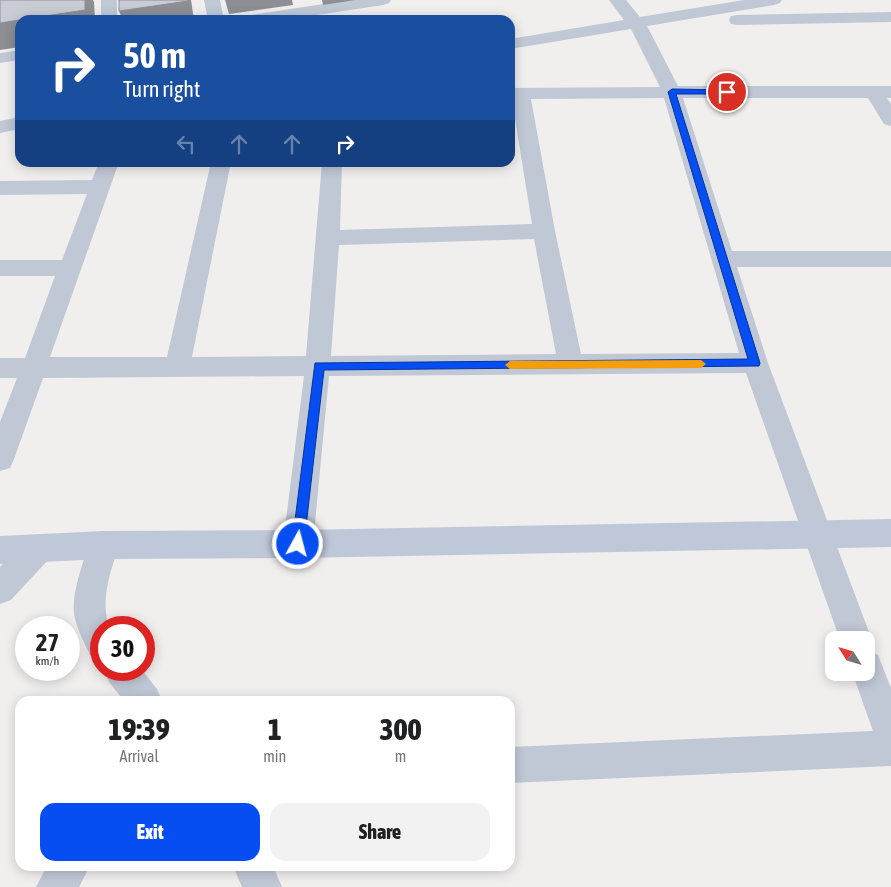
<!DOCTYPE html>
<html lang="en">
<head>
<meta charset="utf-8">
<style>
  :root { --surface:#fff; --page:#f2f2f2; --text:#202124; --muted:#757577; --accent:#074ef2 }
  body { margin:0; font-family:"Asap Condensed",sans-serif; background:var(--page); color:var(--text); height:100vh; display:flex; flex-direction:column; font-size:19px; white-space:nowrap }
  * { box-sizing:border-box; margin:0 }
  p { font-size:16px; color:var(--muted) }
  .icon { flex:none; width:28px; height:28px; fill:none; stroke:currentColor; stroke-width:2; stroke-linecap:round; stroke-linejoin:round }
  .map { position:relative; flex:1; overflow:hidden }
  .drawer { position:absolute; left:15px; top:696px; width:500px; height:175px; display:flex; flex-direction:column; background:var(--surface); border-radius:15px; box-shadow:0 2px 12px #0003 }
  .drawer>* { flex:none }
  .banner { position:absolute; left:15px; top:15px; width:500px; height:152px; border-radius:15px; box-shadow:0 2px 12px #0003; background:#1a4fa0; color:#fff; overflow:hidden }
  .needle { width:32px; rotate:307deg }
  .fabs { position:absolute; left:825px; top:631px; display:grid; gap:10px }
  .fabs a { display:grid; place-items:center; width:50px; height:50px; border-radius:10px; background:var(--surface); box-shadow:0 2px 12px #0003; font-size:25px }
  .speed { position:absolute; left:15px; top:616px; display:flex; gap:10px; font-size:25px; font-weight:700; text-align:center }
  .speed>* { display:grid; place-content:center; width:65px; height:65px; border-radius:50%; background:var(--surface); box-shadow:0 2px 12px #0003; line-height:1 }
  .speed small { font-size:12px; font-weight:400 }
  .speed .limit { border:8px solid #d22; background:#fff; color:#111 }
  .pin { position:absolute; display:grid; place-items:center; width:42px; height:42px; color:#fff; margin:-21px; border:2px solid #fff; border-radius:50%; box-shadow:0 1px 5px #0007 }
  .me { position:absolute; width:55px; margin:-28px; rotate:7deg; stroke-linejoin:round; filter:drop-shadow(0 0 4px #0008) }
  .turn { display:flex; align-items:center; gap:18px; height:105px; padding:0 25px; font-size:22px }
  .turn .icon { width:65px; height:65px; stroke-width:2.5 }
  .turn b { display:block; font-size:35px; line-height:42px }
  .lanes { display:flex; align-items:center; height:48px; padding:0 25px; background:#0003; justify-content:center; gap:25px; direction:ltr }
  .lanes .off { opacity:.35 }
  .eta { display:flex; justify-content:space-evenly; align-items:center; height:85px; text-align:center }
  .eta b { font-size:30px; font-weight:800; line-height:35px }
  .button { display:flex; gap:10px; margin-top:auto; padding:10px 25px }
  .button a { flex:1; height:58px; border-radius:15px; background:var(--accent); color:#fff; font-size:20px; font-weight:800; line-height:58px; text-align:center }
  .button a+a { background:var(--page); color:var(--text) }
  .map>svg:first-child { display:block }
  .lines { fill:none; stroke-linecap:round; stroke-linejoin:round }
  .street { fill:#c0c8d5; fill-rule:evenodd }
  .secondary { fill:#bfc8d9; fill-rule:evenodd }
  .shaded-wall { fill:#8d8f94 }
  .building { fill:#c9ccd4; stroke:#8d8f94 }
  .route { fill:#074ef2; stroke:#05339d }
  .slow { fill:#f59e0b }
</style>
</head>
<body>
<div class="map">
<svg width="891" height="887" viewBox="0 0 891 887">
  <rect width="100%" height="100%" fill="#f1eeee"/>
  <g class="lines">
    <!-- street -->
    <g class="street">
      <rect x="101" y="0" width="16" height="20"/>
      <polygon points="204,0 220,0 224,20 208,20"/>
      <polygon points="350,0 391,0 389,3 383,5 284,20 243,20 245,16 251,15"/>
      <path d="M609,0H626L640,17L744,0H782L780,3L774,5L647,26L678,86H891V98H887L891,104V126L884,124L868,98H683L732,251H891V267H737L768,363L872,640L868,651L878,655L891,688V766L510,783V747L873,731L852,672H866V640H840L746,373L329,376L313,544L309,554L298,558L287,554L283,544L304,376L43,378L14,459L10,468L0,471V422L17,378H0V358H25L55,276H0V260H62L87,194L0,195V181L92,180L99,162H119L50,357H167L211,162H231L192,357L306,356L322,162H342L340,230L532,224L512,100H510V88L660,87L631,29L510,49V39L624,20ZM664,98L739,353L581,354L555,231L531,99ZM534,239L556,354L331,356L339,245Z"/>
      <polygon points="891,12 891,22 737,25 731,24 729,20 731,16 737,15"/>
      <polygon points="20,50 20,60 0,63 0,53"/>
      <polygon points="20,117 20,129 0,133 0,121"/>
      <path d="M104,531L115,535L119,545C111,571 99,601 110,628H101V660L90,655C85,644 78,631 75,619C69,598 85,555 93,535Z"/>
      <polygon points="37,536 48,540 52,550 48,560 11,600 0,604 0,567 26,540"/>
      <polygon points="104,670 142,670 157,689 162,701 124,701 109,682"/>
      <polygon points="47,866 90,866 79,887 36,887"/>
      <polygon points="233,866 273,866 282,887 242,887"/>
    </g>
    <!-- secondary -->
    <polygon class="secondary" points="891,519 891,547 298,558 104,559 0,564 0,536 104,531 298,530"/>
  </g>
  <!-- shaded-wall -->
  <g class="shaded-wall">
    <polygon points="85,0 93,0 94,2 95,20 20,20 20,47 0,50 0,23"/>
    <polygon points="188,0 191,0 194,20 123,20 119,11"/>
    <polygon points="225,0 292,0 293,5 229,14"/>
    <polygon points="322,0 355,0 323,5"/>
  </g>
  <!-- building -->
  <g class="building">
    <polygon points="0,0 85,0 85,10 0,23"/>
    <polygon points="119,0 188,0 188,1 119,11"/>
  </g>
  <!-- route -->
  <polygon class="route" points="672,89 727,90 731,92 727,94 676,94 760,363 759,366 324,370 304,544 302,548 298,549 294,548 292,544 315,363 748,359 668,92"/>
  <!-- slow -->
  <polygon class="slow" points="701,360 706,364 701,368 510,369 505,365 510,361"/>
</svg>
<div class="fabs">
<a><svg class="needle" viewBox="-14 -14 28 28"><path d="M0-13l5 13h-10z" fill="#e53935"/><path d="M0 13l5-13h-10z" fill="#757577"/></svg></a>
</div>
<div class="speed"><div>27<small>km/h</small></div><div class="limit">30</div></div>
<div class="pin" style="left:727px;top:92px;background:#d93025"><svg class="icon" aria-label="arrive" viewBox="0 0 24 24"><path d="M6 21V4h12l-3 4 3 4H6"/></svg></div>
<svg class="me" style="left:298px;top:544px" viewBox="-20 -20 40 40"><circle r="17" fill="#074ef2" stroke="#fff" stroke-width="3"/><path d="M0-11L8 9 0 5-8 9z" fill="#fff"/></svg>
<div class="banner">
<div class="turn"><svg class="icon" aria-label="right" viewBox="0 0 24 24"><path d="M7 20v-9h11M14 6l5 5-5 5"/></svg><div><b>50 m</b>Turn right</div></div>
<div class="lanes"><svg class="icon off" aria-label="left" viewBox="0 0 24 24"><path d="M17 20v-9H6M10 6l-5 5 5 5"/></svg><svg class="icon off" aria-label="ahead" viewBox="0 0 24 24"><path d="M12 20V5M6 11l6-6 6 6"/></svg><svg class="icon off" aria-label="ahead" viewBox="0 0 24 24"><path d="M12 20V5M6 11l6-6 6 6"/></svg><svg class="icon" aria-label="right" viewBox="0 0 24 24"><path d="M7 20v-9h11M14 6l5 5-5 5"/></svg></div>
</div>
<section class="drawer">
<div class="eta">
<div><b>19:39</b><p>Arrival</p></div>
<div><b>1</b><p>min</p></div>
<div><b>300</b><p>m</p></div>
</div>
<div class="button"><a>Exit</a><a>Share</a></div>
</section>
</div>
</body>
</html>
